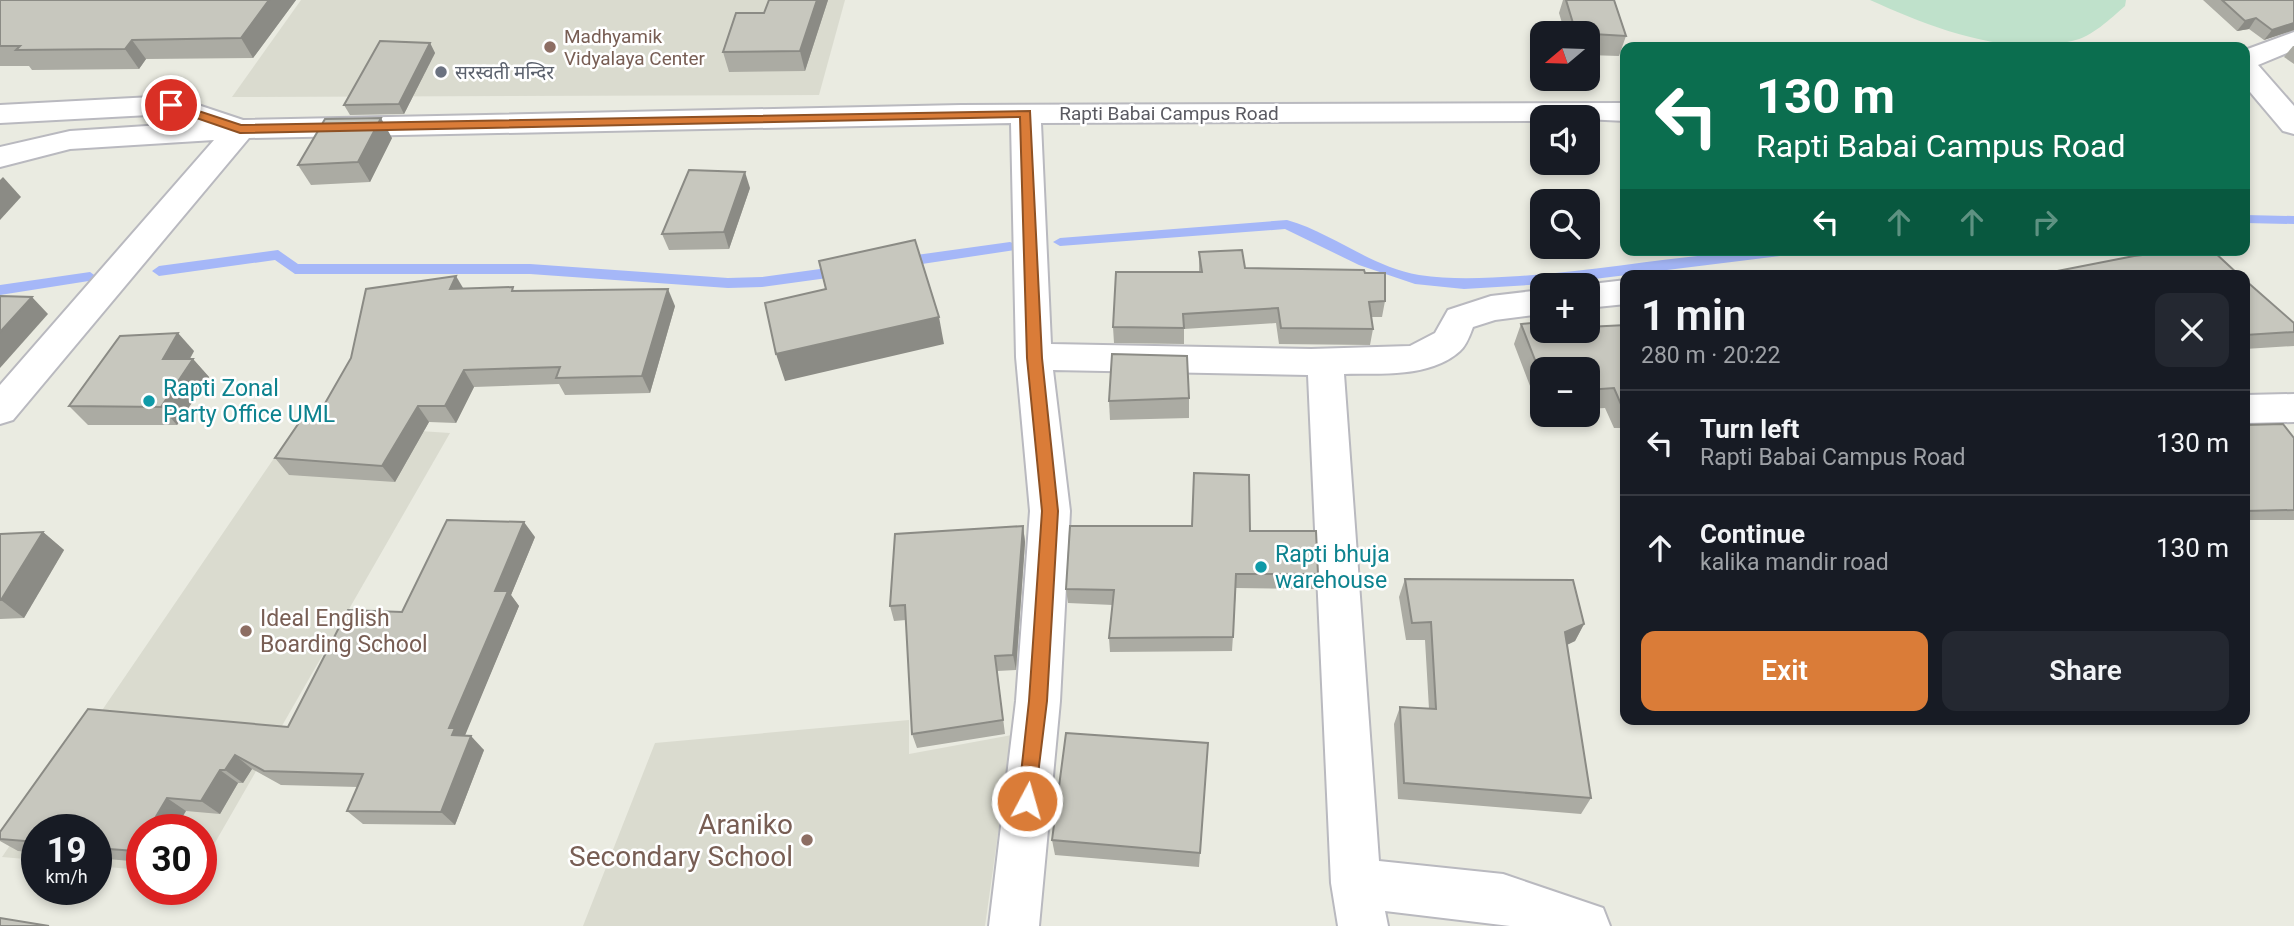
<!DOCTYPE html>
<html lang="en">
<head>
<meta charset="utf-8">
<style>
  :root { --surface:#171b24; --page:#242831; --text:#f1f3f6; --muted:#9ea1a6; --line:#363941; --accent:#da7c38 }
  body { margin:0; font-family:Roboto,"Noto Sans Devanagari",sans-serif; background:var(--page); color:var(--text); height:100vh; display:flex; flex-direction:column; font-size:26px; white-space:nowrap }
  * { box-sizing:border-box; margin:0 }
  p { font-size:23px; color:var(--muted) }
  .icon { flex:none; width:38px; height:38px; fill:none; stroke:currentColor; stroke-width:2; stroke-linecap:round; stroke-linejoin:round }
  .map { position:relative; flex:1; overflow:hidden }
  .sheet { position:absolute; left:1620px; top:270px; width:630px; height:455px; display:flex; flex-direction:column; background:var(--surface); border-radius:14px; box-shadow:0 4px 10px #0003 }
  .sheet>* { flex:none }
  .top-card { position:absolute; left:1620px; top:42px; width:630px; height:214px; border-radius:14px; box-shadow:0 4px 10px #0003; background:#0b6e4f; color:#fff; overflow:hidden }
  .needle { width:46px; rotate:251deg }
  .fabs { position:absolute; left:1530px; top:21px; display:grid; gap:14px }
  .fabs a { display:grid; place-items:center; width:70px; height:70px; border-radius:14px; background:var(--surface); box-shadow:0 4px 10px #0003; font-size:35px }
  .speed { position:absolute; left:21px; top:814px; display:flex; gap:14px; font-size:35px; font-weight:700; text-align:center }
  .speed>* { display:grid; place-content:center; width:91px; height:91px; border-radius:50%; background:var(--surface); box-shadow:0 4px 10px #0003; line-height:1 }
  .speed small { font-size:18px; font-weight:400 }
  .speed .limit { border:10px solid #d22; background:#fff; color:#111 }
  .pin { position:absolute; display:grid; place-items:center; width:60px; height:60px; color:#fff; margin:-30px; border:4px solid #fff; border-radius:50%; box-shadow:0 2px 7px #0007 }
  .me { position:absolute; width:77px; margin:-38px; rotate:6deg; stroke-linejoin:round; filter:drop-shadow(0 0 5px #0008) }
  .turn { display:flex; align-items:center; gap:24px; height:147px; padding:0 21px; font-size:32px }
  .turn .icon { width:91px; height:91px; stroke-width:2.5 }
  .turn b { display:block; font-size:49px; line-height:60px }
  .lanes { display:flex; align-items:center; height:66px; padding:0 21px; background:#0003; justify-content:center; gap:35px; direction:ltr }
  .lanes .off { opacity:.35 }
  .round { display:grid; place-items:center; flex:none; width:74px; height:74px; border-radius:14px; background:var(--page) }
  .overview { display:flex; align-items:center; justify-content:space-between; height:119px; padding:0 21px }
  h1 { font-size:42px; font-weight:600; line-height:52px }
  .action { display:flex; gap:14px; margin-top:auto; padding:14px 21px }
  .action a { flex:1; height:80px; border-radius:14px; background:var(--accent); color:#fff; font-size:28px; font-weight:600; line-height:80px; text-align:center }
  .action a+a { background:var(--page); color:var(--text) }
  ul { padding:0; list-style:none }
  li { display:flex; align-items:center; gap:21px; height:105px; padding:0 21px; border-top:2px solid var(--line) }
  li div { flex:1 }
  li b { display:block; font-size:26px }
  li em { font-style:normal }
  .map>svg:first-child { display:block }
  .education { fill:#dadbcf }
  .green { fill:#bfe1cb }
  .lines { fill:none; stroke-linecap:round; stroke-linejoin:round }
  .stream { fill:#a5b7f8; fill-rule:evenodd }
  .street-casing { stroke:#b9b9bf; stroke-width:4 }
  .street { fill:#fff; fill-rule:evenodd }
  .wall { fill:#ababa3 }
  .shaded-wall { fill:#8b8b85 }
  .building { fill:#c7c7be; stroke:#8b8b85; stroke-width:2 }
  .route { fill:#da7c38; stroke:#8e5124; stroke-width:2 }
  .education-dot { fill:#8d6e63; stroke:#fff; stroke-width:2.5 }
  .worship-dot { fill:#6b7280; stroke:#fff; stroke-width:2.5 }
  .culture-dot { fill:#0f9aa8; stroke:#fff; stroke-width:2.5 }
  .labels { text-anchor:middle; stroke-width:5; stroke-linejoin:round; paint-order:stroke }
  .far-education-label { font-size:19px; fill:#785e54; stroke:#fff; text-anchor:start }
  .far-worship-label { font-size:19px; fill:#5b616d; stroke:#fff; text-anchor:start }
  .far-street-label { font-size:19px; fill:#5a5a61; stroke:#fff }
  .culture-label { font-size:23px; fill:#0d838f; stroke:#fff; text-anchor:start }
  .education-label { font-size:23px; fill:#785e54; stroke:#fff; text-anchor:start }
  .near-education-label { font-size:28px; fill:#785e54; stroke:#fff; text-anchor:end }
</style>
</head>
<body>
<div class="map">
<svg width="2294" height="926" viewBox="0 0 2294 926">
  <rect width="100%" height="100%" fill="#eaebe1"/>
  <!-- education -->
  <g class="education">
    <polygon points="301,0 845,0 819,95 232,97"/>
    <polygon points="298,423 450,433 201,867 201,830 142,830 142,870 96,866 96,830 37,830 37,860 2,857"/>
    <polygon points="909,720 909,754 1012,735 985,926 583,926 655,743"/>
  </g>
  <!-- green -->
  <path class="green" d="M1870,0H2126L2125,6C2110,19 2092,37 2072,41C2005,57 1930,27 1870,0Z"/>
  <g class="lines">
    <!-- stream -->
    <g class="stream">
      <polygon points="2245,215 2294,216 2294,224 2245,223"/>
      <path d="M1287,220C1333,233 1371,267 1419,275C1453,280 1486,278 1520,276C1612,270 1702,250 1795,250L1788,255L1562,283L1464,289L1415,284L1359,265L1285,229L1060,246L1053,242L1060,238Z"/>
      <polygon points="1010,242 1015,244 1017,247 1015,250 902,267 895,262 902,257"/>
      <polygon points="278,250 298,264 530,264 728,278 762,277 842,266 849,271 842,276 762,287 728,288 530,274 295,274 275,260 159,276 152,271 159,266"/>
      <polygon points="90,272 97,277 95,280 0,295 0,285"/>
    </g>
    <!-- street casing -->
    <g class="street-casing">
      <g id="street">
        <polygon points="2294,32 2294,50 2258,65 2294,106 2294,134 2283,131 2245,86 2245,50"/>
        <path d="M171,96L243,120L961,105L1626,103V121L1542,117V121L1041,123L1051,344L1311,349L1410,346L1435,333L1448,310L1491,296L1542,290V314L1495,320L1473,327C1470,335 1466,346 1460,351C1430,378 1381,373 1344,374L1379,861L1503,874L1603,908L1610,926H1510L1385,911L1388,926H1338L1331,883L1308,375L1053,370L1070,511L1060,701L1039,926H989L1016,701L1030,511L1016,357L1011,123L249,138L13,420L0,424V385L214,140L70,149L0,167V147L70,131L193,123L168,114L0,123V105Z"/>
        <polygon points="1626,280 1626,304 1587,308 1587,285 1583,285"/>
        <polygon points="2294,394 2294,422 2245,423 2245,395"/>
      </g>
    </g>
    <!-- street -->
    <use href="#street" class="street"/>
  </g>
  <!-- wall -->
  <g class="wall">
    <polygon points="0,0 296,0 253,58 146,59 139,69 32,70 29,66 0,66"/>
    <polygon points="769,0 828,0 805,71 729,72 723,52 764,13"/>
    <polygon points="1563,0 1614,0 1626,36 1619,56 1587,55 1587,33 1565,33 1559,13"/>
    <polygon points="2203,0 2294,0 2294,30 2264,40 2249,29 2237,31"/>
    <polygon points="430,43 435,53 404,114 350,115 344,105"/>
    <polygon points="2293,46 2294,46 2294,64 2284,57"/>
    <polygon points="392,138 370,182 311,185 298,165"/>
    <polygon points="750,188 729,249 669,250 662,234"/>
    <polygon points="1199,252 1245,268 1365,273 1385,301 1382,317 1371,317 1373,329 1370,345 1279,344 1276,323 1184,329 1184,344 1114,343 1113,327 1199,272"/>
    <polygon points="2245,280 2294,323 2294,346 2245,349"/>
    <polygon points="463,289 516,291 675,306 650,393 565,395 559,384 474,387 456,423 429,422 395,482 289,475 275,458 320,412"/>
    <polygon points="1521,324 1542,331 1626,325 1626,428 1614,428 1605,408 1587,409 1587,369 1542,369 1542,411 1540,412 1514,344"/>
    <polygon points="194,351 190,359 193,359 209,377 177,425 88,425 69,406"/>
    <polygon points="1189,398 1189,418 1110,420 1109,401"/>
    <polygon points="2245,425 2294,438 2294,520 2245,520"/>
    <polygon points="1023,526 1025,542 1016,670 997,671 1005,734 917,748 912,734 906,620 894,621 890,606"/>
    <polygon points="1250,531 1318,574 1315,589 1236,588 1232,651 1110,652 1109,638 1113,605 1068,603 1066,589"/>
    <polygon points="43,532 64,550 24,618 0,619 0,534"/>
    <polygon points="535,537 511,595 519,606 464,736 484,750 455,825 363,824 347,811 358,787 281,785 252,769 243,783 238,783 220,814 186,811 142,830 142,862 96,858 96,830 37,830 37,853 18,851 0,841 0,832 288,727 402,612"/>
    <polygon points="1405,579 1584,624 1575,641 1567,645 1591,798 1581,814 1398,799 1394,724 1400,707 1429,709 1425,640 1406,640 1399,597"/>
    <polygon points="1208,743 1199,867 1055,855 1052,840"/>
  </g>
  <!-- shaded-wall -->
  <g class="shaded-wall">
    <polygon points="269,0 296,0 253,58 241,38"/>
    <polygon points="817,0 828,0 805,71 800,51"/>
    <polygon points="2256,18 2249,29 2237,31 2245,21"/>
    <polygon points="2294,23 2294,30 2264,40 2272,30"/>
    <polygon points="132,40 146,59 139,69 125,49"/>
    <polygon points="430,43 435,53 404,114 399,104"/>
    <polygon points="381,118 392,138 370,182 358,162"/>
    <polygon points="745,172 750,188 729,249 724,232"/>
    <polygon points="3,177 21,197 0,220 0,180"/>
    <polygon points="456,276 466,293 450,289"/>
    <polygon points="668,289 675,306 650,393 642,376"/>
    <polygon points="32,297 48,314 0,368 0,332"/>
    <polygon points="939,317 944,344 785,381 776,354"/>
    <polygon points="178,333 194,351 179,377 163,359"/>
    <polygon points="193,359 209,377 177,425 161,407"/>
    <polygon points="464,370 474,387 456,423 445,406"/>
    <polygon points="418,406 429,422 395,482 382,466"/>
    <polygon points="524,522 535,537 511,595 519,606 464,738 452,735 449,728 495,591"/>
    <polygon points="1023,526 1025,542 1016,670 1013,655"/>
    <polygon points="43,532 64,550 24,618 1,600"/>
    <polygon points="1584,624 1575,641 1556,650 1565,632"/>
    <polygon points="471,736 484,750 455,825 441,812"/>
    <polygon points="235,755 252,769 243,783 225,770"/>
    <polygon points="220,770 238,783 220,814 201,801"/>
    <polygon points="167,798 186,811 175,830 148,830"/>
    <polygon points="142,839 142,855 135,851"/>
  </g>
  <!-- building -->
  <g class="building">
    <polygon points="0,0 269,0 241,38 132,40 125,49 16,50 20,46 0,46"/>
    <polygon points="769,0 817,0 800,51 723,52 736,13 764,13"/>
    <polygon points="1566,0 1614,0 1626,36 1576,33"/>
    <polygon points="2222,0 2294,0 2294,23 2272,30 2256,18 2245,21"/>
    <polygon points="380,41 430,43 399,104 344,105"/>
    <polygon points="381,118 358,162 298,165 325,119"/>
    <polygon points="689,170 745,172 724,232 662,234"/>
    <polygon points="915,240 939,317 776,354 765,303 826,289 819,261"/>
    <polygon points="1242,250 1245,268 1364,270 1365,273 1385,273 1385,301 1369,302 1373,329 1281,328 1278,308 1183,314 1184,328 1113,327 1116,272 1202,272 1199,252"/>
    <polygon points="2184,250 2212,250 2239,275 2042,274 2134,256"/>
    <polygon points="456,276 450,289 513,287 512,291 668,289 642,376 556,378 560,367 464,370 445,406 418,406 382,466 275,458 307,411 320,412 351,358 366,289"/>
    <polygon points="2245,280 2294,323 2294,332 2245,335"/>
    <polygon points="0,296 32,297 0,332"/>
    <polygon points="1542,322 1542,331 1587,331 1587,327 1626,325 1626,409 1623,409 1614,388 1587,390 1587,369 1542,369 1542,378 1521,324"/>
    <polygon points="178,333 163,359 193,359 161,407 69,406 120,336"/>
    <polygon points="1112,354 1187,356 1189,398 1109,401"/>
    <polygon points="2283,424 2294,438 2294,510 2245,511 2245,425"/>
    <polygon points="1194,473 1249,475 1250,531 1316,531 1318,574 1236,574 1233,637 1109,638 1114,590 1066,589 1070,526 1192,526"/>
    <polygon points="447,520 524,522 495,591 508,591 449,728 455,728 452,735 471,736 441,812 347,811 363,774 264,771 235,755 225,770 220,770 201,801 167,798 148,830 142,830 142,839 135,851 96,848 96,830 37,830 37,842 0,839 0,832 88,709 288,727 348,610 402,612"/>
    <polygon points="1023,526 1013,655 995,656 1003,720 912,734 905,605 890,606 895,534"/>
    <polygon points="43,532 1,600 0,600 0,534"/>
    <polygon points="1405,579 1573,580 1584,624 1565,632 1591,798 1404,783 1400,707 1436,709 1431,622 1412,623"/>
    <polygon points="1066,733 1208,743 1200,853 1052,840"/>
    <polygon points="0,918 49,926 0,926"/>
  </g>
  <!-- route -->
  <polygon class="route" points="171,102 241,125 1030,111 1042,358 1058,511 1047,701 1034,807 1027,810 1020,807 1018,801 1029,701 1042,511 1027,358 1020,117 240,133 167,108 165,105"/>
  <!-- markers -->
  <g class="education-dot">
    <circle cx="550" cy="47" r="7"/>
    <circle cx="246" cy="631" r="7"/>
    <circle cx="807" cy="840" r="7"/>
  </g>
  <circle class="worship-dot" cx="441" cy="72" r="7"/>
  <g class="culture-dot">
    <circle cx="149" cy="401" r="7"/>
    <circle cx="1261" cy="567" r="7"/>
  </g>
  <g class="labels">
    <!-- far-education labels -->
    <g class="far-education-label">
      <text x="564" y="43">Madhyamik<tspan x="564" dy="22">Vidyalaya Center</tspan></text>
    </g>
    <!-- far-worship labels -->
    <g class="far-worship-label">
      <text x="455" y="79">सरस्वती मन्दिर</text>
    </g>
    <!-- far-street labels -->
    <g class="far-street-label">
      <text x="1169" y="120">Rapti Babai Campus Road</text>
    </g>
    <!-- culture labels -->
    <g class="culture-label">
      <text x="163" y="396">Rapti Zonal<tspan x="163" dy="26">Party Office UML</tspan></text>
      <text x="1275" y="562">Rapti bhuja<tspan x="1275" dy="26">warehouse</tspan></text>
    </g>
    <!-- education labels -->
    <g class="education-label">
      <text x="260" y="626">Ideal English<tspan x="260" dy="26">Boarding School</tspan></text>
    </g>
    <!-- near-education labels -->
    <g class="near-education-label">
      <text x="793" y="834">Araniko<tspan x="793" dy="32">Secondary School</tspan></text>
    </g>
  </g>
</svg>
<div class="fabs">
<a><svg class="needle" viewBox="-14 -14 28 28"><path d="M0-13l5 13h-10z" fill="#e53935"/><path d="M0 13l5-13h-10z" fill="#9ea1a6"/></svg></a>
<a><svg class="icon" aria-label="sound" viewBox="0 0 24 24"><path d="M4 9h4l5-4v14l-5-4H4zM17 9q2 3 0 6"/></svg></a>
<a><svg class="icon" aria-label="search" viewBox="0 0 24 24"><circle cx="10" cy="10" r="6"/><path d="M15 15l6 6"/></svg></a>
<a>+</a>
<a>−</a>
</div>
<div class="speed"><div>19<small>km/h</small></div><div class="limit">30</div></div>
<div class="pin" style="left:171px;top:105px;background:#d93025"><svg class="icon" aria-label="arrive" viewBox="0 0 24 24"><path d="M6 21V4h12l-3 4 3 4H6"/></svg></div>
<svg class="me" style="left:1027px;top:801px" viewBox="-20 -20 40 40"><circle r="17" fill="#da7c38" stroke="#fff" stroke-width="3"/><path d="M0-11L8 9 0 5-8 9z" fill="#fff"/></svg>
<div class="top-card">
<div class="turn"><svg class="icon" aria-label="left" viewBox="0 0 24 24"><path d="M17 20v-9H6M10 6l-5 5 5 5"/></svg><div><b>130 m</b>Rapti Babai Campus Road</div></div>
<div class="lanes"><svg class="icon" aria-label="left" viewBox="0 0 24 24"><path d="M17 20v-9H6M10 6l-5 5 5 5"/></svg><svg class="icon off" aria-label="ahead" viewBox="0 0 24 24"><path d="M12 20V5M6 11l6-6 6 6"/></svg><svg class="icon off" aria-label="ahead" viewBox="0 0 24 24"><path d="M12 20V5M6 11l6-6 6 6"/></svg><svg class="icon off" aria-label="right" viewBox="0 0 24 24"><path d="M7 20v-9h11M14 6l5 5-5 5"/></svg></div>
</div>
<section class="sheet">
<div class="overview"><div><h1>1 min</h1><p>280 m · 20:22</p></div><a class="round"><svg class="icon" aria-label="close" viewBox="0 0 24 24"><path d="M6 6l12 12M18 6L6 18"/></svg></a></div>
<ul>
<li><svg class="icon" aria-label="left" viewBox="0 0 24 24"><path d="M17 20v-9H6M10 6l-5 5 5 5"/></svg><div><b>Turn left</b><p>Rapti Babai Campus Road</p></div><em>130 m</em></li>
<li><svg class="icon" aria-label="ahead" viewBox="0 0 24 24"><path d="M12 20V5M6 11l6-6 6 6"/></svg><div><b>Continue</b><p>kalika mandir road</p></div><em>130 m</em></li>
</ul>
<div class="action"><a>Exit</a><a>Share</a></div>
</section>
</div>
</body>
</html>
